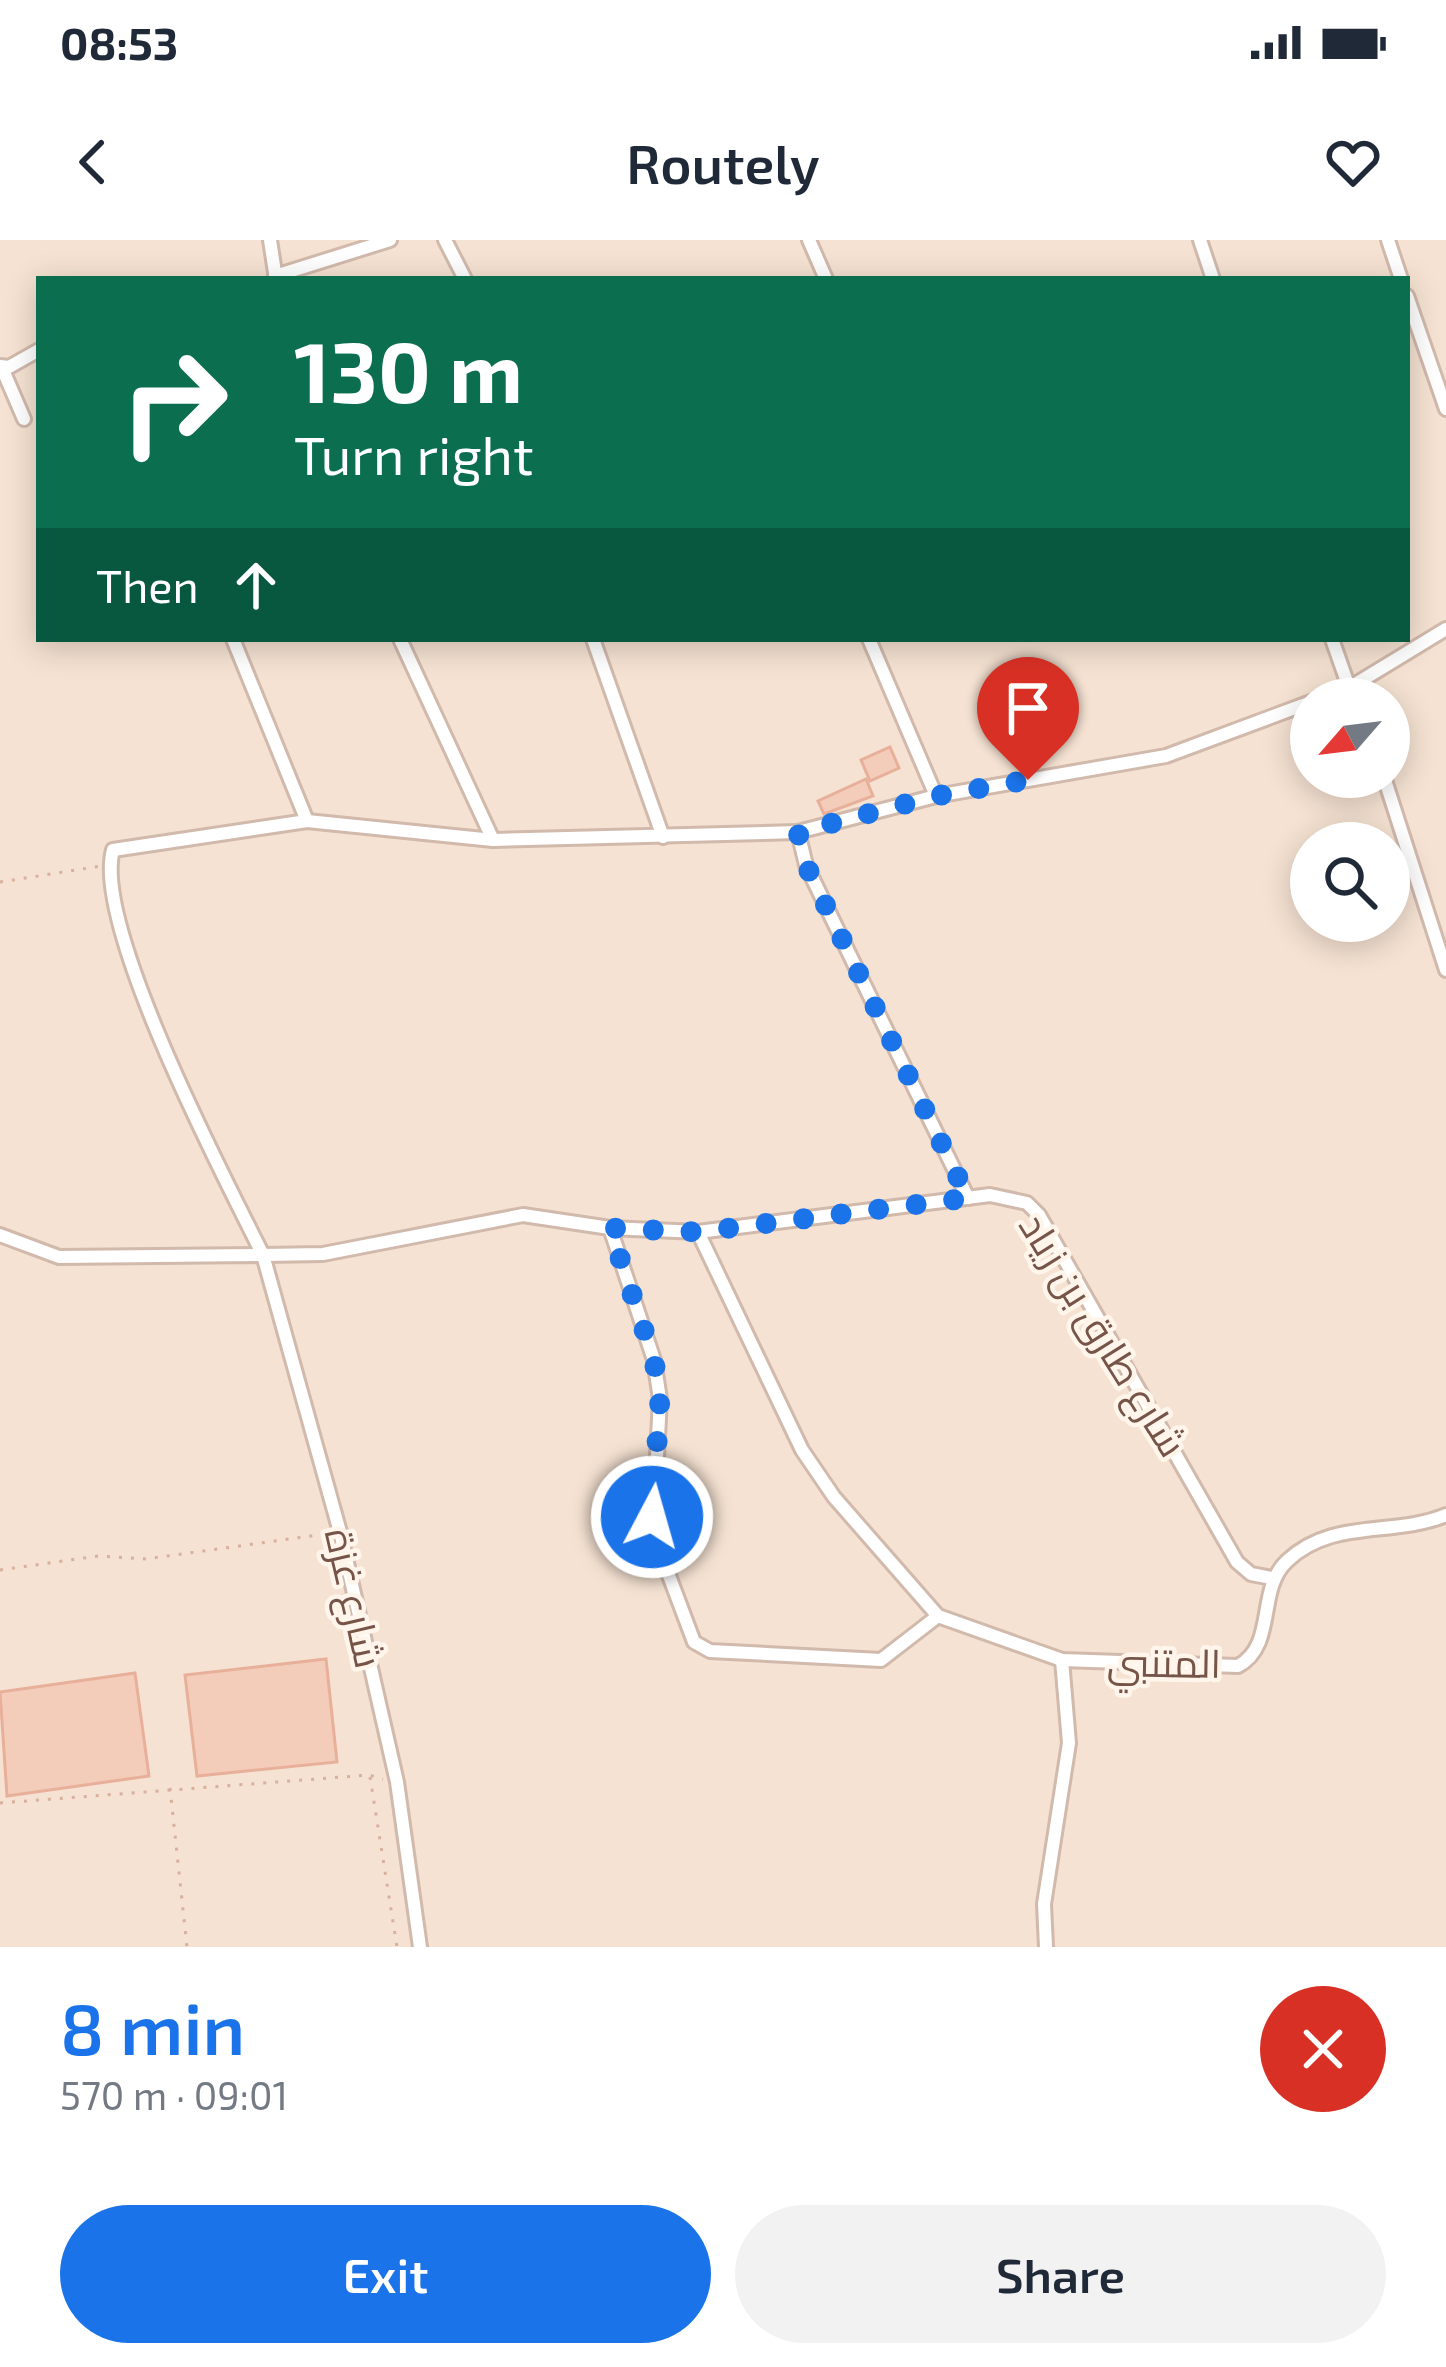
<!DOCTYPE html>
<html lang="en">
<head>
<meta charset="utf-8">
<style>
  :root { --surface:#fff; --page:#f2f2f3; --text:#1f2937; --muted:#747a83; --accent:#1a73e8 }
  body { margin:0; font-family:"Exo 2",Cairo,sans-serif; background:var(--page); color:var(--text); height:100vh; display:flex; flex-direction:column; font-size:45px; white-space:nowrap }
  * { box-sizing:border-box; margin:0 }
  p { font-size:39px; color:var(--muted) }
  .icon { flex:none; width:66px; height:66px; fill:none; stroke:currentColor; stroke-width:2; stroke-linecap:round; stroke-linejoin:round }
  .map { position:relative; height:1707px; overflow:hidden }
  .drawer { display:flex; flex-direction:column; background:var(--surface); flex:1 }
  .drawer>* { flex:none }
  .top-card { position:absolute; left:36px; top:36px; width:1374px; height:366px; border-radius:0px; box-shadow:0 6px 30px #0003; background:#0b6e4f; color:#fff; overflow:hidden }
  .needle { width:78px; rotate:242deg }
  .controls { position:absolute; left:1290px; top:438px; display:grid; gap:24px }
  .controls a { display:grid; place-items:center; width:120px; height:120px; border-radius:50%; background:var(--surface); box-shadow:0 6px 30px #0003; font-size:60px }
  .pin { position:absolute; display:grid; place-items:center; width:102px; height:102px; color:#fff; margin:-123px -51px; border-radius:50% 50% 50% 0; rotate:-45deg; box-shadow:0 0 12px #0007 }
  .pin .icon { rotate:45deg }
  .me { position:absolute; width:132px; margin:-66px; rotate:6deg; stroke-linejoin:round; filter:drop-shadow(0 0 9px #0008) }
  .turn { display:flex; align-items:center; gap:42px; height:252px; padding:0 60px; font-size:54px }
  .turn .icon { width:156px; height:156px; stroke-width:2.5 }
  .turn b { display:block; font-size:84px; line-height:102px }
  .then { display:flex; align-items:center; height:114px; padding:0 60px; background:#0003; gap:24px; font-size:45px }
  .round { display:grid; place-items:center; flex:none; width:126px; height:126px; border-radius:63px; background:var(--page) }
  .overview { display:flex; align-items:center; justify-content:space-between; height:204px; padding:0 60px }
  h1 { font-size:72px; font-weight:600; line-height:90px; color:var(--accent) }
  .primary-button { display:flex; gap:24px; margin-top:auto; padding:24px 60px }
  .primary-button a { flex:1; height:138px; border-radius:72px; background:var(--accent); color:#fff; font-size:48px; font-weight:600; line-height:138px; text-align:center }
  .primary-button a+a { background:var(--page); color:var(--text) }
  .status { display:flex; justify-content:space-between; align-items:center; height:84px; padding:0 60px; background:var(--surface); direction:ltr }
  .status svg { height:33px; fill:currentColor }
  header { display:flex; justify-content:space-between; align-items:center; height:156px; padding:0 60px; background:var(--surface); font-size:54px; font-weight:600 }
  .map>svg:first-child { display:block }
  .residential { fill:#f5e2d2; fill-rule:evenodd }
  .building { fill:#f4ccba; stroke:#e8b09a; stroke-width:3 }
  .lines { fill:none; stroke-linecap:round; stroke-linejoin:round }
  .street-casing { stroke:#d1b9ac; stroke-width:18 }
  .path { stroke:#d9af9d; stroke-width:3; stroke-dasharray:3 9; stroke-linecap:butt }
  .street { stroke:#fff; stroke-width:12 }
  .route { stroke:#1a73e8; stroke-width:21; stroke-dasharray:0 37.8 }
  .labels { text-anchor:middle; stroke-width:9; stroke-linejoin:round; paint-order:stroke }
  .street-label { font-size:39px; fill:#775448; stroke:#fff5eb }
</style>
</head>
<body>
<div class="status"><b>08:53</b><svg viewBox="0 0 49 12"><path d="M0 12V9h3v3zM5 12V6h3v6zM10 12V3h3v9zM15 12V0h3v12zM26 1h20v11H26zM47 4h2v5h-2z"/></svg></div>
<header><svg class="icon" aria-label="back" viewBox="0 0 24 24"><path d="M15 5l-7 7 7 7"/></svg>Routely<svg class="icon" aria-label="heart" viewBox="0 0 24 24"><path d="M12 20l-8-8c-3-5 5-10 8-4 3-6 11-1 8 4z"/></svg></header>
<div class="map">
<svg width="1446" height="1707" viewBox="0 0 1446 1707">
  <rect width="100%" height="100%" fill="#fdf1e4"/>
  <!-- residential -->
  <path class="residential" d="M0,0H1446V1707H0ZM39,39H1407V399H39ZM1311,459H1389V537H1311ZM1311,603H1389V681H1311Z"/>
  <!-- building -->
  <g class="building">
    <polygon points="890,507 899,528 870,541 861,520"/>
    <polygon points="866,539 873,556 824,574 818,561"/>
    <polygon points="326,1419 337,1522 197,1536 185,1435"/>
    <polygon points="135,1433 149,1536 7,1556 0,1452"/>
  </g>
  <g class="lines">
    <!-- street casing -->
    <g class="street-casing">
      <g id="street">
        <polyline points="270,0 276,39"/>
        <polyline points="445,0 465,39"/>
        <polyline points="809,0 826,39"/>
        <polyline points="1200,0 1213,39"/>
        <polyline points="1388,0 1401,39"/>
        <polyline points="275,36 390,0"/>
        <polyline points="1407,56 1446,169"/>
        <polyline points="0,126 9,127 39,110"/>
        <polyline points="2,128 24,179"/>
        <polyline points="233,399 307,581"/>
        <polyline points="400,399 493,600 798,592"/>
        <polyline points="593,399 663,597"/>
        <polyline points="869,399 936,556"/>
        <polyline points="1332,399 1353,459"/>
        <polyline points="1320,459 1349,448 1446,389"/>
        <polyline points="1384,537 1446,730"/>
        <path d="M493,600L307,581L113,610C92,685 225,939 263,1015L323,1014L523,975L610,988L698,992"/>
        <polyline points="968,958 806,625 798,592 936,556 1166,516 1311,462"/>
        <polyline points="610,988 654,1120 660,1159 653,1293 694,1402 710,1411 881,1420 938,1376"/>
        <polyline points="0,995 59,1017 263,1015 340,1292 397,1542 420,1707"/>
        <path d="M1272,1338L1251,1334L1237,1322L1039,975L1027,963L990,955L698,992L802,1210L834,1257L938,1376L1062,1420L1238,1426C1277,1405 1256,1350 1287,1321C1332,1278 1393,1297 1446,1275"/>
        <polyline points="1046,1707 1044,1664 1069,1503 1062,1420"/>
      </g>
    </g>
    <!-- path -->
    <g class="path">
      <polyline points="0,642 101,626"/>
      <polyline points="0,1330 98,1316 146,1319 325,1294"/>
      <polyline points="370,1537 397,1707"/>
      <polyline points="170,1548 187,1707"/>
      <polyline points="0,1563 369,1535 383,1539"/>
    </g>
    <!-- street -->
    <use href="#street" class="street"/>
  </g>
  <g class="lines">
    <!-- route -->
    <polyline class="route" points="652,1277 660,1159 654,1120 610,988 698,992 968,958 806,625 798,592 936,556 1028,540"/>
  </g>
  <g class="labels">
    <!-- street labels -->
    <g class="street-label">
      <text transform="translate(1103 1095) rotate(58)" y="14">شارع طارق بن زياد</text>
      <text transform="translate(354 1358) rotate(77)" y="14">شارع غزة</text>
      <text transform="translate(1164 1423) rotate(1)" y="14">المتنبي</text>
    </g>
  </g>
</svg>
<div class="controls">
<a><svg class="needle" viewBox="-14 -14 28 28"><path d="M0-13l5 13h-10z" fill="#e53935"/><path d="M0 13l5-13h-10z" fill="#747a83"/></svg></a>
<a><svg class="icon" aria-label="search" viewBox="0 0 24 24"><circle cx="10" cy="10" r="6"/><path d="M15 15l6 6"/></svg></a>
</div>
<div class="pin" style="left:1028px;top:540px;background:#d93025"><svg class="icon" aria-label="arrive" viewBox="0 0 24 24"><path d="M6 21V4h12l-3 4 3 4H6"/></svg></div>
<svg class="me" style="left:652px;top:1277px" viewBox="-20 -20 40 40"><circle r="17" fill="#1a73e8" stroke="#fff" stroke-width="3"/><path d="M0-11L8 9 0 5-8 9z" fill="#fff"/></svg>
<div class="top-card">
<div class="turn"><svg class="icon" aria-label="right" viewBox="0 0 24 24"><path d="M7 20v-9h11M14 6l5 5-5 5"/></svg><div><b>130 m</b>Turn right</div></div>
<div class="then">Then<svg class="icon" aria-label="ahead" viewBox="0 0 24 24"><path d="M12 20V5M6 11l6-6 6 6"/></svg></div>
</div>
</div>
<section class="drawer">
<div class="overview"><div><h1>8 min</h1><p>570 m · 09:01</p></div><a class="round" style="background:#d93025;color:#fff"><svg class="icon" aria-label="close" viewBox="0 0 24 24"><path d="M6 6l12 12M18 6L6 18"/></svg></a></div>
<div class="primary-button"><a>Exit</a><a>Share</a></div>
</section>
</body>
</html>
